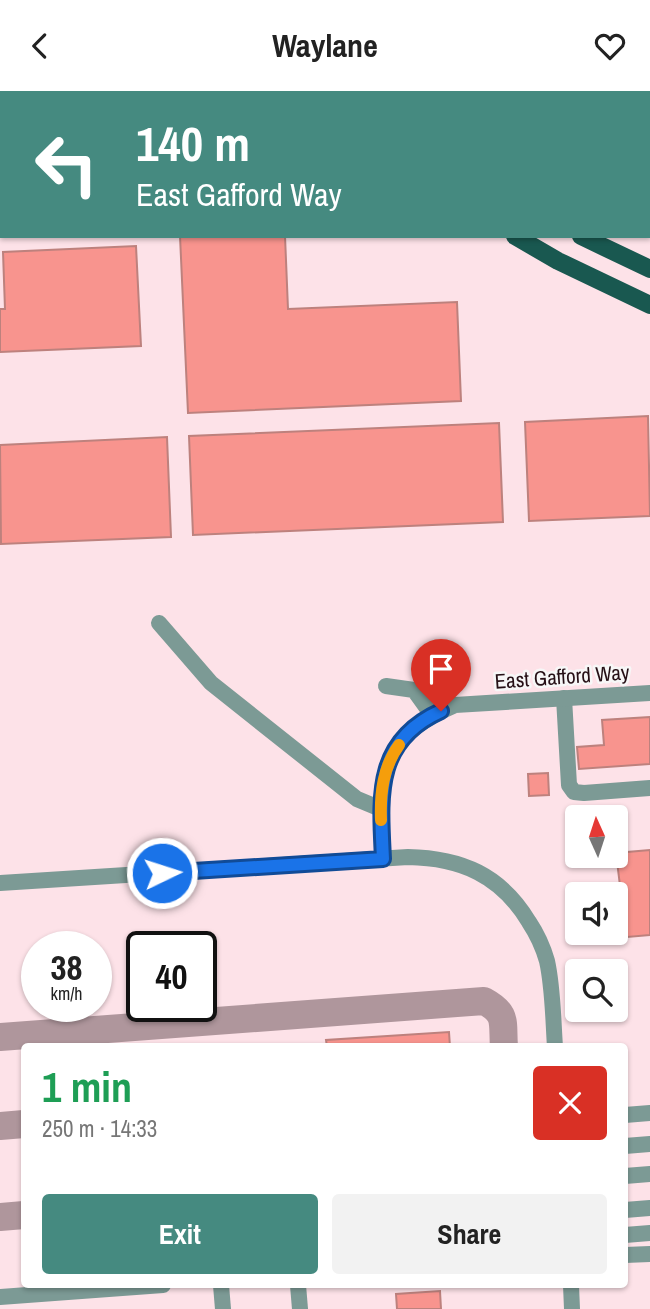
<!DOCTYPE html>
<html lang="en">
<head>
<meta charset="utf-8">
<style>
  :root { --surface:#fff; --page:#f2f2f2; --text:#222; --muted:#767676; --accent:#458a80 }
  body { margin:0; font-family:"Archivo Narrow",sans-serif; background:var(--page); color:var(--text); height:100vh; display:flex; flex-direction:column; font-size:26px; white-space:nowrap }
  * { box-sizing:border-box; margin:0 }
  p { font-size:23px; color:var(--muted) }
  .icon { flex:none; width:38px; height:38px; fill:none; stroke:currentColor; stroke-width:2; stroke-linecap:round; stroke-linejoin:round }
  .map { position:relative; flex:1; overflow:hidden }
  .side { position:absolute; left:21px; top:952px; width:607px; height:245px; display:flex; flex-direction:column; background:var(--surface); border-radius:7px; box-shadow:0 2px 5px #0004 }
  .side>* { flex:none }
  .banner { position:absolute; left:0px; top:0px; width:651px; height:147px; box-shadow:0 2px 5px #0004; background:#458a80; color:#fff; overflow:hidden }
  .needle { width:46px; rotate:357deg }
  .fabs { position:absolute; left:565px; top:714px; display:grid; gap:14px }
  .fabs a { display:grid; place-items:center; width:63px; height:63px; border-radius:7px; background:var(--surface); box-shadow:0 2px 5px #0004; font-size:35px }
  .speed { position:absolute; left:21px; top:840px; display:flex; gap:14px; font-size:35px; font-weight:700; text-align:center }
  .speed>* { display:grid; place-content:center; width:91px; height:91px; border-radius:50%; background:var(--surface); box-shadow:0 2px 5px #0004; line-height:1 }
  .speed small { font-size:18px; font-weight:400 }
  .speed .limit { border:4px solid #111; border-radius:10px; background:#fff; color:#111 }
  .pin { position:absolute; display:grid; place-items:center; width:60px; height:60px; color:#fff; margin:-72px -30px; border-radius:50% 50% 50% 0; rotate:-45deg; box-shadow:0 0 7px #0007 }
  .pin .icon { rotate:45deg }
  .me { position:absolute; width:77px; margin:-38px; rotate:86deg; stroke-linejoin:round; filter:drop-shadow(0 0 5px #0008) }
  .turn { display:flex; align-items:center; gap:24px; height:147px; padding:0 21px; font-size:32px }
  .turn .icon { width:91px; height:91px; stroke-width:2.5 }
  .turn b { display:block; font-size:49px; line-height:60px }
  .round { display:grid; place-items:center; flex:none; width:74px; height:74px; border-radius:7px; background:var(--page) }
  .headline { display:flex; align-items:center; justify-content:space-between; height:119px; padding:0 21px }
  h1 { font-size:42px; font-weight:800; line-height:52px; color:#1e9e55 }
  .cta { display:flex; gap:14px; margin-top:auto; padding:14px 21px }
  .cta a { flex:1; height:80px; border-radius:7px; background:var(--accent); color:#fff; font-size:28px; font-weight:800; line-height:80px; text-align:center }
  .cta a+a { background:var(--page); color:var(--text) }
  header { display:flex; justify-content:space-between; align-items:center; height:91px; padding:0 21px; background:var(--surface); font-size:32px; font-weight:800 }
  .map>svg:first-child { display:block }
  .park { fill:#fcacbf }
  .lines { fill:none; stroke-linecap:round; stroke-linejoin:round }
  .stream { stroke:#788936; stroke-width:3.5 }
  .taxiway { stroke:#af969c; stroke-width:28 }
  .building { fill:#f8948e; stroke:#bd817d; stroke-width:2 }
  .minor { stroke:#7c9a95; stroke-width:16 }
  .major { stroke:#195850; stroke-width:18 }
  .route-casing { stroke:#114b97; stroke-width:18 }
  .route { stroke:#1a73e8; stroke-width:12 }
  .slow { stroke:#f59e0b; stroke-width:12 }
  .labels { text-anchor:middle; stroke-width:5; stroke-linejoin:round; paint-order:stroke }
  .street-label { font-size:21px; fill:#261016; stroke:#f7f7f7 }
</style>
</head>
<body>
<header><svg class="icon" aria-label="back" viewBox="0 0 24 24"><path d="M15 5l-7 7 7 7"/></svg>Waylane<svg class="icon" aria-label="heart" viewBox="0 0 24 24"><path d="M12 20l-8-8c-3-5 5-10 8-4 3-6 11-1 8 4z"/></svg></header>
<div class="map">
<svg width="650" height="1218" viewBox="0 0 650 1218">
  <rect width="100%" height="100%" fill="#fde2e8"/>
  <!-- park -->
  <polygon class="park" points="439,0 650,0 650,117 649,2 443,2"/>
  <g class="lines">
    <!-- stream -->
    <g class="stream">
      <polyline points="396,0 399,2"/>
      <polyline points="649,139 650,139"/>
    </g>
    <!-- taxiway -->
    <g class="taxiway">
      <path d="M0,946L484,910C508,923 502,931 504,956"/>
      <polyline points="0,1035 24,1033"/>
      <polyline points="0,1126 24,1124"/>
    </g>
  </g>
  <!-- building -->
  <g class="building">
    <polygon points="180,145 285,145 288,218 457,211 461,310 188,322"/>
    <polygon points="136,155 141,255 0,261 0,218 5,218 3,161"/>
    <polygon points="648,325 650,425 529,430 525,331"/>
    <polygon points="499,332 503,431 193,444 189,345"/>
    <polygon points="167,346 171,446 1,453 0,354"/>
    <polygon points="650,626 650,673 579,678 577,656 604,654 602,629"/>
    <polygon points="548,682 549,704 529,705 528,683"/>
    <polygon points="650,759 650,844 616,847 616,804 621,803 616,762"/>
    <polygon points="449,941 450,956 327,956 326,949"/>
    <polygon points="440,1200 441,1218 397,1218 396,1203"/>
  </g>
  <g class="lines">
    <!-- minor -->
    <g class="minor">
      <polyline points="159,532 211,592 357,708 381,718"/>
      <polyline points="386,595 414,599 432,624"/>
      <polyline points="564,607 569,694 574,701 584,702 650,697"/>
      <path d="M383,768C379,692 375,647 455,614L650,602"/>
      <path d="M0,792L408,766C461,767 501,784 529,831C537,843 543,856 547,870C553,897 553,927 555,956"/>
      <polyline points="625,1024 650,1022"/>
      <polyline points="625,1055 650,1053"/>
      <polyline points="625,1085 650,1083"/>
      <polyline points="625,1119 650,1117"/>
      <polyline points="625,1144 650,1142"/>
      <polyline points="625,1164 650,1163"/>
      <polyline points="221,1194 223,1218"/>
      <polyline points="298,1194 300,1218"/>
      <polyline points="571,1194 572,1218"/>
      <polyline points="0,1206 163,1194"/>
    </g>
    <!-- major -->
    <g class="major">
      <polyline points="259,0 262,2"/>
      <polyline points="322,0 326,2"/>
      <polyline points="515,145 558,170 650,214"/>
      <polyline points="581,145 650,178"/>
    </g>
  </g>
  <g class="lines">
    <!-- route casing -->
    <g class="route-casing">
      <path id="route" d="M162,782L383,768C380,705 374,650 441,620"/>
    </g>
    <!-- route -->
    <use href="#route" class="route"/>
    <!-- slow -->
    <path class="slow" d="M381,729C380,702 383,676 399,654"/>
  </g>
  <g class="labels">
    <!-- street labels -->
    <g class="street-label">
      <text transform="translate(562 586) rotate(-4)" y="7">East Gafford Way</text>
    </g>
  </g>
</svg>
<div class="fabs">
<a><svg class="needle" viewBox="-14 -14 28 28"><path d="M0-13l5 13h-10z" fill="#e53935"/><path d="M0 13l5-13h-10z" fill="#767676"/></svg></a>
<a><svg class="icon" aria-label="sound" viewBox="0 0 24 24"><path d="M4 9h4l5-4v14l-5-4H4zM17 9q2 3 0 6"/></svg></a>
<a><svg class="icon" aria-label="search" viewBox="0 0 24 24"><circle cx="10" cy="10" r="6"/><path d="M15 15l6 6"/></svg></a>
</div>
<div class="speed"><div>38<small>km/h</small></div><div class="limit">40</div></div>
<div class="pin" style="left:441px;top:620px;background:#d93025"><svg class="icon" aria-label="arrive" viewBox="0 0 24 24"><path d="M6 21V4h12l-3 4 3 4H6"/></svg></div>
<svg class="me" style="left:162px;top:782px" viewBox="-20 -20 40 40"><circle r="17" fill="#1a73e8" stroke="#fff" stroke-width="3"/><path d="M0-11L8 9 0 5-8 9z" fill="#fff"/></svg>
<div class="banner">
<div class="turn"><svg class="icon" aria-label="left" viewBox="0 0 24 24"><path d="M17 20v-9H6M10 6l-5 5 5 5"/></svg><div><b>140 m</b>East Gafford Way</div></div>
</div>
<section class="side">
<div class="headline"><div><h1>1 min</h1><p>250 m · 14:33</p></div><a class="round" style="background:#d93025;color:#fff"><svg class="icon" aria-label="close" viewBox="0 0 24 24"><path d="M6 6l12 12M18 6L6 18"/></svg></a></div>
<div class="cta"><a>Exit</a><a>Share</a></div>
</section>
</div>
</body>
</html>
